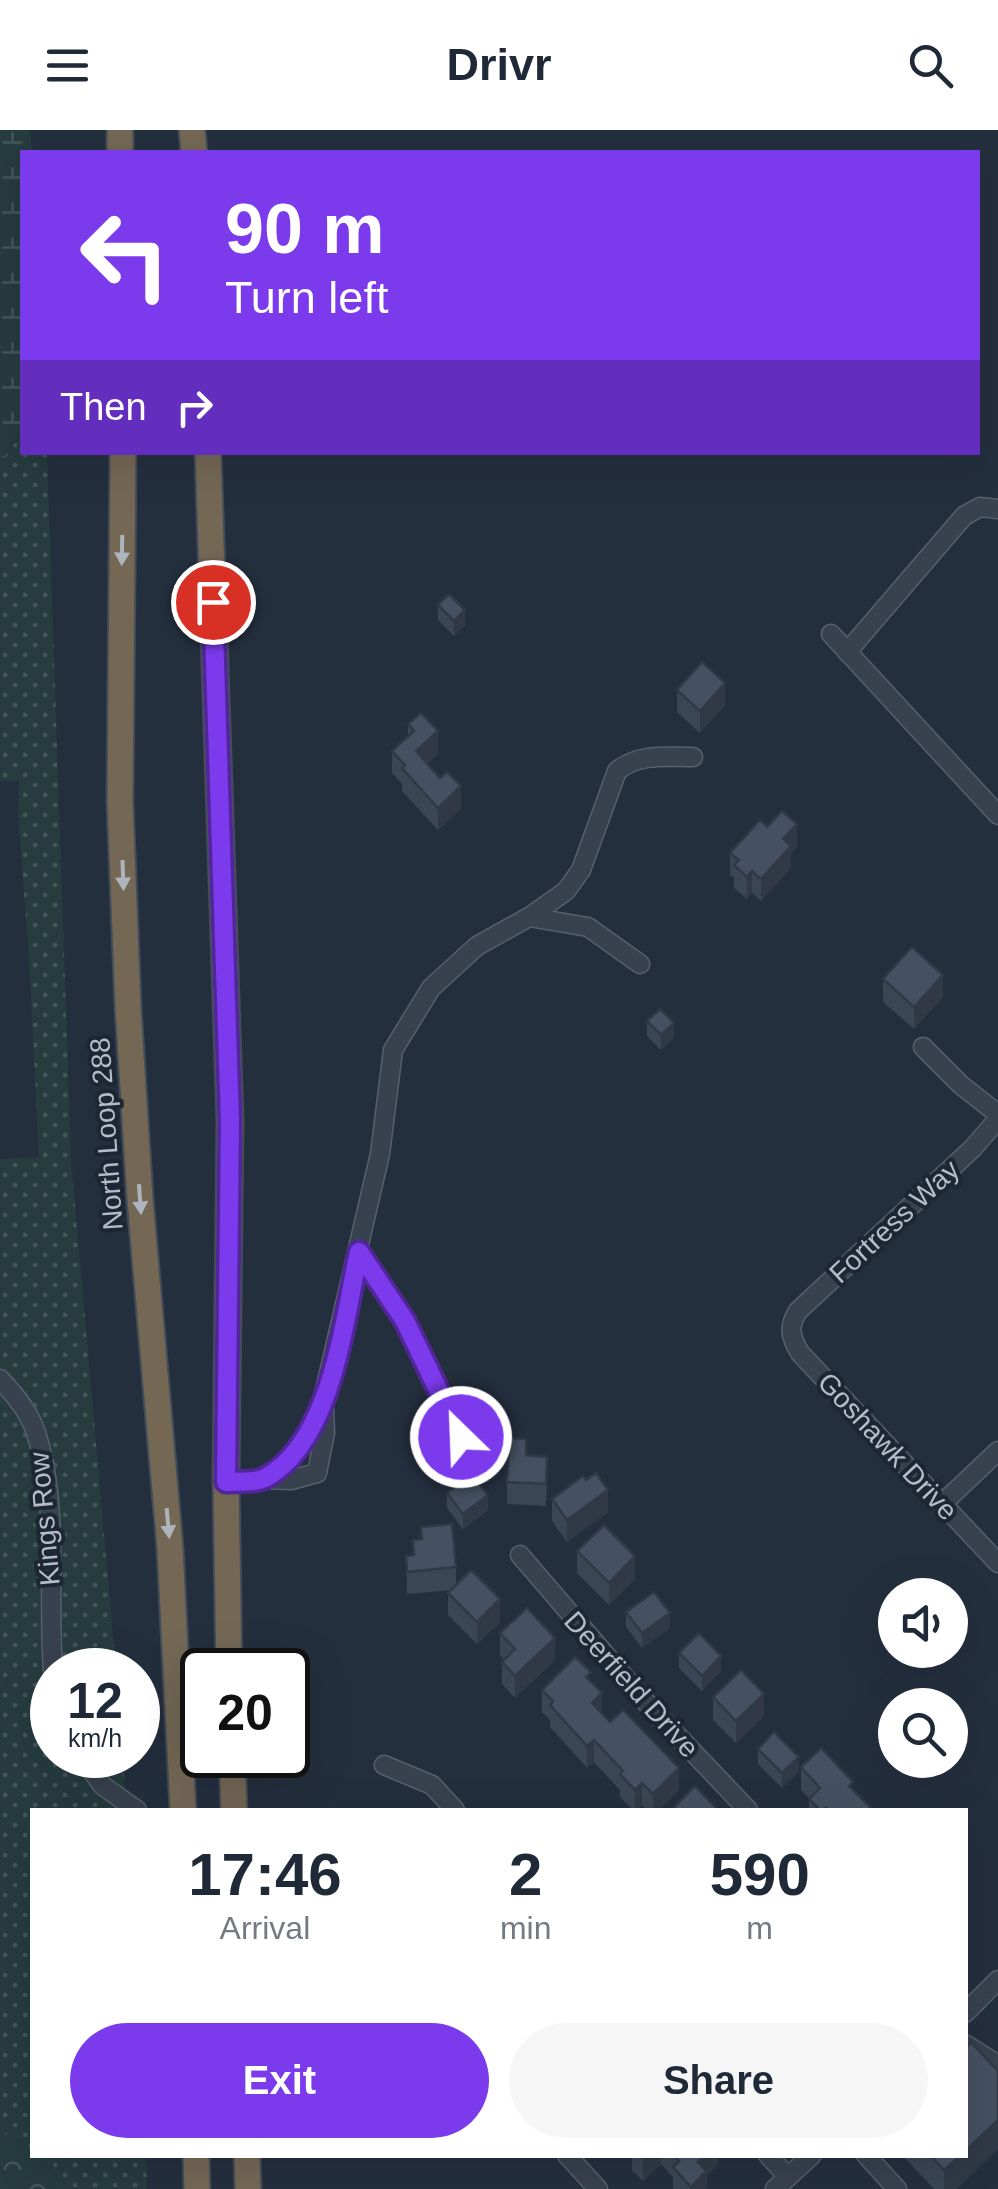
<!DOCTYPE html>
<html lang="en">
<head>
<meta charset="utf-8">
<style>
  :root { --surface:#fff; --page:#f6f6f7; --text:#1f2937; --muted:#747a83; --accent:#7c3aed }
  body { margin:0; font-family:Helvetica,sans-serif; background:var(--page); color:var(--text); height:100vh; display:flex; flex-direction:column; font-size:38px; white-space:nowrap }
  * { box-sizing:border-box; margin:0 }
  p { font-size:32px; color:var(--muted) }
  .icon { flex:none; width:55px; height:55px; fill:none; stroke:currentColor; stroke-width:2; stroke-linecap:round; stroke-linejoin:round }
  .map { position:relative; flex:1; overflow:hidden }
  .sheet { position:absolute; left:30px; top:1678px; width:938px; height:350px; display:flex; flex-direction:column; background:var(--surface); border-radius:0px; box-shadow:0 10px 40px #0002 }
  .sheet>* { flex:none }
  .banner { position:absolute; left:20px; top:20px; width:960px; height:305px; border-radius:0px; box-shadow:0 10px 40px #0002; background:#7c3aed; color:#fff; overflow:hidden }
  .tools { position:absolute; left:878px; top:1448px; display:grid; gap:20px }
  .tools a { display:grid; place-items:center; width:90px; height:90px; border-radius:50%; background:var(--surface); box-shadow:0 10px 40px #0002; font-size:50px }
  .speed { position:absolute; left:30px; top:1518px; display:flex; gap:20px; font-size:50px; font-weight:700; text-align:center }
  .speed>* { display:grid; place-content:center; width:130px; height:130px; border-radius:50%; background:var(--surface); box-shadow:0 10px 40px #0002; line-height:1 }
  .speed small { font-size:25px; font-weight:400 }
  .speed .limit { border:5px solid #111; border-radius:15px; background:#fff; color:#111 }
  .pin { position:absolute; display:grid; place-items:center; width:85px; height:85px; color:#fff; margin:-42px; border:5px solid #fff; border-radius:50%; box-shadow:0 2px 10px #0007 }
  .me { position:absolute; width:110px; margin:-55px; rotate:336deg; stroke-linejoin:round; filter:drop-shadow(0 0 8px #0008) }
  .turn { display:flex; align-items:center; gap:35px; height:210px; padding:0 40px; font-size:45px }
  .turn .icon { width:130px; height:130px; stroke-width:2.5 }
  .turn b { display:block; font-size:70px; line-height:85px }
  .then { display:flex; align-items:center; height:95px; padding:0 40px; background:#0003; gap:20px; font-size:38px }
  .eta { display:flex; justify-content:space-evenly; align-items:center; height:170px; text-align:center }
  .eta b { font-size:60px; font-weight:800; line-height:70px }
  .button { display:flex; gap:20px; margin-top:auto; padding:20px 40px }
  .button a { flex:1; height:115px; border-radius:60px; background:var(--accent); color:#fff; font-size:40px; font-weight:800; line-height:115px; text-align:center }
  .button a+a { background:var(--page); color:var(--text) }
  header { display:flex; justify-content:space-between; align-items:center; height:130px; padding:0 40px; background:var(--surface); font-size:45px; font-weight:800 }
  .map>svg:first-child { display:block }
  .grass { fill:url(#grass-dots) }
  .forest { fill:url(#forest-crowns) }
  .wetland { fill:url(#wetland-marsh) }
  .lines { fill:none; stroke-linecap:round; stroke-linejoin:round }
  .minor-casing { stroke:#565f6c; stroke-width:21 }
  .highway-casing { stroke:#434c59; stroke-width:29 }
  .minor { stroke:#38414e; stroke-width:18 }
  .highway { stroke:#746855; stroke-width:25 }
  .wall { fill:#3b4654 }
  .shaded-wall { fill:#303945 }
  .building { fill:#455162; stroke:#303945; stroke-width:2.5 }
  .oneway { fill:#aeb4bd }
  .route-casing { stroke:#51269a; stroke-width:25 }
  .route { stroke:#7c3aed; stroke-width:18 }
  .labels { text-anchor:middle; stroke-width:8; stroke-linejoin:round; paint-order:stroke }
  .street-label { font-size:28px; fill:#b4bcc9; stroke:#1d2633 }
</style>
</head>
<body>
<header><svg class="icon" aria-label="menu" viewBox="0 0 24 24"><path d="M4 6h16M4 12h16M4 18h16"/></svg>Drivr<svg class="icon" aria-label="search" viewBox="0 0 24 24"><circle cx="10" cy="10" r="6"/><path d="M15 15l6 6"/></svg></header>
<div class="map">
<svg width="998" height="2059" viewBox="0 0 998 2059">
  <defs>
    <pattern id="grass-dots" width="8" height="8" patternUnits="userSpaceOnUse" patternTransform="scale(2.5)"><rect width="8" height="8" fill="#263c3f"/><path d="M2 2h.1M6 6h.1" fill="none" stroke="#435659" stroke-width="1.8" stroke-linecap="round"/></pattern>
    <pattern id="forest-crowns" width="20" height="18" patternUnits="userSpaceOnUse" patternTransform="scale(2.5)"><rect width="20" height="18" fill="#263c3f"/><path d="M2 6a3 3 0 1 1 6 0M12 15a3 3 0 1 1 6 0" fill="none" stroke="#435659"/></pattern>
    <pattern id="wetland-marsh" width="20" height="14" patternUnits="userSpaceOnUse" patternTransform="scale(2.5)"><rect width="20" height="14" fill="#263c3f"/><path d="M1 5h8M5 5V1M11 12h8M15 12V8" fill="none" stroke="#435659"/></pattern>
  </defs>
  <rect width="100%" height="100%" fill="#242f3e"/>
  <!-- grass -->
  <g class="grass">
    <polygon points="22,302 22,322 47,323 71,1029 116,1540 52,1540 52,1625 123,1625 126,1680 32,1680 32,2015 0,2002 0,1029 39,1027 29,827 18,684 19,651 0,651 0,332"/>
    <polygon points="50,2025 146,2025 147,2059 61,2059"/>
  </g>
  <!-- forest -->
  <polygon class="forest" points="0,2002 32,2015 32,2025 50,2025 61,2059 0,2059"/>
  <!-- wetland -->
  <polygon class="wetland" points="0,0 30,0 32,22 22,22 22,302 0,332"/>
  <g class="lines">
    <!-- minor casing -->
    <g class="minor-casing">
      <g id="minor">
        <polyline points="831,504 998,685"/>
        <polyline points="847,522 964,386 980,377 998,379"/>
        <path d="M529,787L566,761L581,740L617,641C639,623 666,627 693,627"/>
        <polyline points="923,917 961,955 998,984"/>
        <path d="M998,989L973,1018L798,1181C788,1197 790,1206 800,1223L998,1433"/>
        <polyline points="359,1122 405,1191 461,1307"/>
        <path d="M0,1249C13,1263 28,1280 35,1300C60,1372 47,1464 53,1540"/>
        <polyline points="263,1349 291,1350 317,1343 325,1303 324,1279"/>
        <polyline points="226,1352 263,1349 292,1327 319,1286 380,1024 393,920 431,858 477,816 529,787 588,797 640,834"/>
        <polyline points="942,1374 998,1321"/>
        <polyline points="520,1425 652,1579 748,1680"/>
        <polyline points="80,1625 103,1656 137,1680"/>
        <polyline points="384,1635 432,1655 455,1680"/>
        <polyline points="965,1883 998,1850"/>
        <polyline points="965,1914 998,1935"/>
        <polyline points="567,2025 598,2059"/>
        <polyline points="768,2025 788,2047"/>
        <polyline points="866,2025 897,2059"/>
        <polyline points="775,2059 812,2025"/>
      </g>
    </g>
    <!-- highway casing -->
    <g class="highway-casing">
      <g id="highway">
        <polyline points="120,0 120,22"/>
        <polyline points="192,0 194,22"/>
        <polyline points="123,322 120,672 128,877 140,1069 170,1418 183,1680"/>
        <polyline points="208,322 230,991 226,1352 229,1540"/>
        <polyline points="232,1625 234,1680"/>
        <polyline points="196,2025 197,2059"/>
        <polyline points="247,2025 248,2059"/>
      </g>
    </g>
    <!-- minor -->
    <use href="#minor" class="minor"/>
    <!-- highway -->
    <use href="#highway" class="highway"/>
  </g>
  <!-- wall -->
  <g class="wall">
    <polygon points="438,475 465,495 454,506 438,490"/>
    <polygon points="677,560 725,575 700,603 677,582"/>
    <polygon points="408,594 438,624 427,634 461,679 438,700 402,661 402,654 392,643 392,621 408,607"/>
    <polygon points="767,697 797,717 791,723 791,738 761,771 752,763 747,769 734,758 734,748 730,745 730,723"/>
    <polygon points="883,849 943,867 914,899 883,872"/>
    <polygon points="647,891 674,908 661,920 647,906"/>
    <polygon points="526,1325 547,1349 546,1376 507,1374 507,1352"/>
    <polygon points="447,1363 488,1380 463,1399 447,1378"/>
    <polygon points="552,1369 608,1382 567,1412 552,1391"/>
    <polygon points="421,1397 456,1437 456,1456 500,1492 477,1514 448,1485 448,1463 452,1460 407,1464 406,1426 413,1425 413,1410 421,1410"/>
    <polygon points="577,1421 635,1449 609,1475 577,1443"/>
    <polygon points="626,1482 670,1498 642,1518 626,1497"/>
    <polygon points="500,1503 555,1530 515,1568 502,1554 502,1532 504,1530 500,1525"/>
    <polygon points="679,1523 721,1541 702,1561 679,1538"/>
    <polygon points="591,1551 602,1584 679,1660 659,1680 647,1680 642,1675 638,1680 633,1680 620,1667 620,1660 594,1632 587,1638 550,1597 550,1590 542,1582 542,1560"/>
    <polygon points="713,1567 764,1586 736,1613 713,1590"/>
    <polygon points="758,1619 799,1642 782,1658 758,1634"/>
    <polygon points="801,1637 853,1660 873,1680 809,1680 809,1668 801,1660"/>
    <polygon points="998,1941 998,2019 956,2059 934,2059 902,2025 965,2025"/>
    <polygon points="632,2025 718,2025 718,2035 707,2045 707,2059 673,2059 673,2047 661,2034 643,2051 632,2040"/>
  </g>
  <!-- shaded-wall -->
  <g class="shaded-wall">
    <polygon points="465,480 465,495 454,506 454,491"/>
    <polygon points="725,553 725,575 700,603 700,581"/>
    <polygon points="438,601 438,624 416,644 416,621"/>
    <polygon points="461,656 461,679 438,700 438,678"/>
    <polygon points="797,694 797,717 791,723 791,738 761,771 761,749 783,709"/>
    <polygon points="752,741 752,763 747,769 747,747"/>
    <polygon points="943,845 943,867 914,899 914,877"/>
    <polygon points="674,893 674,908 661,920 661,905"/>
    <polygon points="608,1360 608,1382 567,1412 567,1390"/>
    <polygon points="488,1365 488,1380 463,1399 463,1384"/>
    <polygon points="635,1426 635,1449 609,1475 609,1453"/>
    <polygon points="500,1469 500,1492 477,1514 477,1492"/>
    <polygon points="670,1483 670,1498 642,1518 642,1503"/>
    <polygon points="555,1508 555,1530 515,1568 515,1546"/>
    <polygon points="721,1526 721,1541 702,1561 702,1546"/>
    <polygon points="602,1563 602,1585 592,1573"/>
    <polygon points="764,1564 764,1586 736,1613 736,1591"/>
    <polygon points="594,1610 594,1632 587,1638 587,1616"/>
    <polygon points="799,1627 799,1642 782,1658 782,1643"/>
    <polygon points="679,1638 679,1660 659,1680 653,1680 653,1664"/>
    <polygon points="642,1653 642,1675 638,1680 635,1680 635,1660"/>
    <polygon points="998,1990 998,2019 956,2059 944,2059 944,2040 961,2025 965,2025 965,2021"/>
    <polygon points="648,2025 661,2025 661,2034 643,2051 643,2029"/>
    <polygon points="705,2025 718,2025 718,2035 707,2045 707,2059 691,2059 698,2032"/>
  </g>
  <!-- building -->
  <g class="building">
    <polygon points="449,464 465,480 454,491 438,475"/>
    <polygon points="702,532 725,553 700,581 677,560"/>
    <polygon points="421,583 438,601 416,621 440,648 447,642 461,656 438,678 402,638 405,635 392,621 414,601 408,594"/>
    <polygon points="782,681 797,694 783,709 791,716 761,749 752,741 747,747 734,735 739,730 730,723 760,690 767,697"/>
    <polygon points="912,817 943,845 914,877 883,849"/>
    <polygon points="660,879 674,893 661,905 647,891"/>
    <polygon points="510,1308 526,1309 526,1325 547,1327 546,1354 507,1352"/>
    <polygon points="596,1343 608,1360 567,1390 552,1369 583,1346 586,1350"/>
    <polygon points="471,1344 488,1365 463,1384 447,1363"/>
    <polygon points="452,1394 456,1437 407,1442 406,1426 414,1425 413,1410 422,1409 421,1397"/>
    <polygon points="604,1395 635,1426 609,1453 577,1421"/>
    <polygon points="471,1440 500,1469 477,1492 448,1463"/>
    <polygon points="654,1462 670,1483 642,1503 626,1482"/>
    <polygon points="527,1478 555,1508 515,1546 502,1532 515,1519 500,1503"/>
    <polygon points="699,1503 721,1526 702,1546 679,1523"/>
    <polygon points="575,1527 591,1542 586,1547 602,1563 592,1573 610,1592 623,1580 679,1638 653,1664 642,1653 635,1660 620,1644 623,1641 594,1610 587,1616 550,1575 553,1571 542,1560"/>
    <polygon points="741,1540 764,1564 736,1591 713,1567"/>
    <polygon points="774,1602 799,1627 782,1643 758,1619"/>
    <polygon points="821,1618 853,1652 849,1656 873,1680 827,1680 826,1678 820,1680 809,1669 820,1658 801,1637"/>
    <polygon points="695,1656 718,1680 671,1680"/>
    <polygon points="971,1912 998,1941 998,1990 965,2021 965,1918"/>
    <polygon points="673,2025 705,2025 698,2032 707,2041 691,2057 673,2037 679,2031"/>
    <polygon points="930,2025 961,2025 944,2040"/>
  </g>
  <!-- one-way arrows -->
  <defs><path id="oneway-solid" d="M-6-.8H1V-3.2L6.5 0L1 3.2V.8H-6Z" transform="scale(2.5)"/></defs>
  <g class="oneway">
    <use href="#oneway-solid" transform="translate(122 420) rotate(91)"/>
    <use href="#oneway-solid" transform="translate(123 745) rotate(88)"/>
    <use href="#oneway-solid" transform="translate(140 1069) rotate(86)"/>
    <use href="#oneway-solid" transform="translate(168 1393) rotate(85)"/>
  </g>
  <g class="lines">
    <!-- route casing -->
    <g class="route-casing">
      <path id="route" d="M213,472L230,991L226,1352C238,1351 255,1353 265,1348C332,1312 344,1190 359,1122L405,1191L461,1307"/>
    </g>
    <!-- route -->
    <use href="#route" class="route"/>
  </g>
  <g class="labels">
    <!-- street labels -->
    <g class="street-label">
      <text transform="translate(106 1004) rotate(-94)" y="10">North Loop 288</text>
      <text transform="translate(894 1091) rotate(-43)" y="10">Fortress Way</text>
      <text transform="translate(888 1316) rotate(47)" y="10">Goshawk Drive</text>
      <text transform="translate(44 1389) rotate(-95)" y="10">Kings Row</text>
      <text transform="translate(632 1554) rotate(48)" y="10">Deerfield Drive</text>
    </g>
  </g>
</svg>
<div class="tools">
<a><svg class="icon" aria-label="sound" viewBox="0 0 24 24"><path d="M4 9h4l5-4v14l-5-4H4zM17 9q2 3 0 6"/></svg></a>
<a><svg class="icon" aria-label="search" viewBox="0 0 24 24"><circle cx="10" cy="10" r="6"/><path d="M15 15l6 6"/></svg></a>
</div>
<div class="speed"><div>12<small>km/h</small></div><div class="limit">20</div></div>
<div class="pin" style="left:213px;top:472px;background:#d93025"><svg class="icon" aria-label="arrive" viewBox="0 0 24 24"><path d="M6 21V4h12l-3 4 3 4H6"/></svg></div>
<svg class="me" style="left:461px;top:1307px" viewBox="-20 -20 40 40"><circle r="17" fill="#7c3aed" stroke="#fff" stroke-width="3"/><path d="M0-11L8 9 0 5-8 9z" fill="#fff"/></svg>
<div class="banner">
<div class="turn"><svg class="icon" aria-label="left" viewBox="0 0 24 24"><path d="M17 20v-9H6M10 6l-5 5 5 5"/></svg><div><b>90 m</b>Turn left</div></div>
<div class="then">Then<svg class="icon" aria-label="right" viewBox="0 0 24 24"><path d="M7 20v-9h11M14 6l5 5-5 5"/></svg></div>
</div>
<section class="sheet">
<div class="eta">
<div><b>17:46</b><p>Arrival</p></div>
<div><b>2</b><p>min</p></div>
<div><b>590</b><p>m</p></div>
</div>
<div class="button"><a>Exit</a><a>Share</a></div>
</section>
</div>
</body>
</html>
